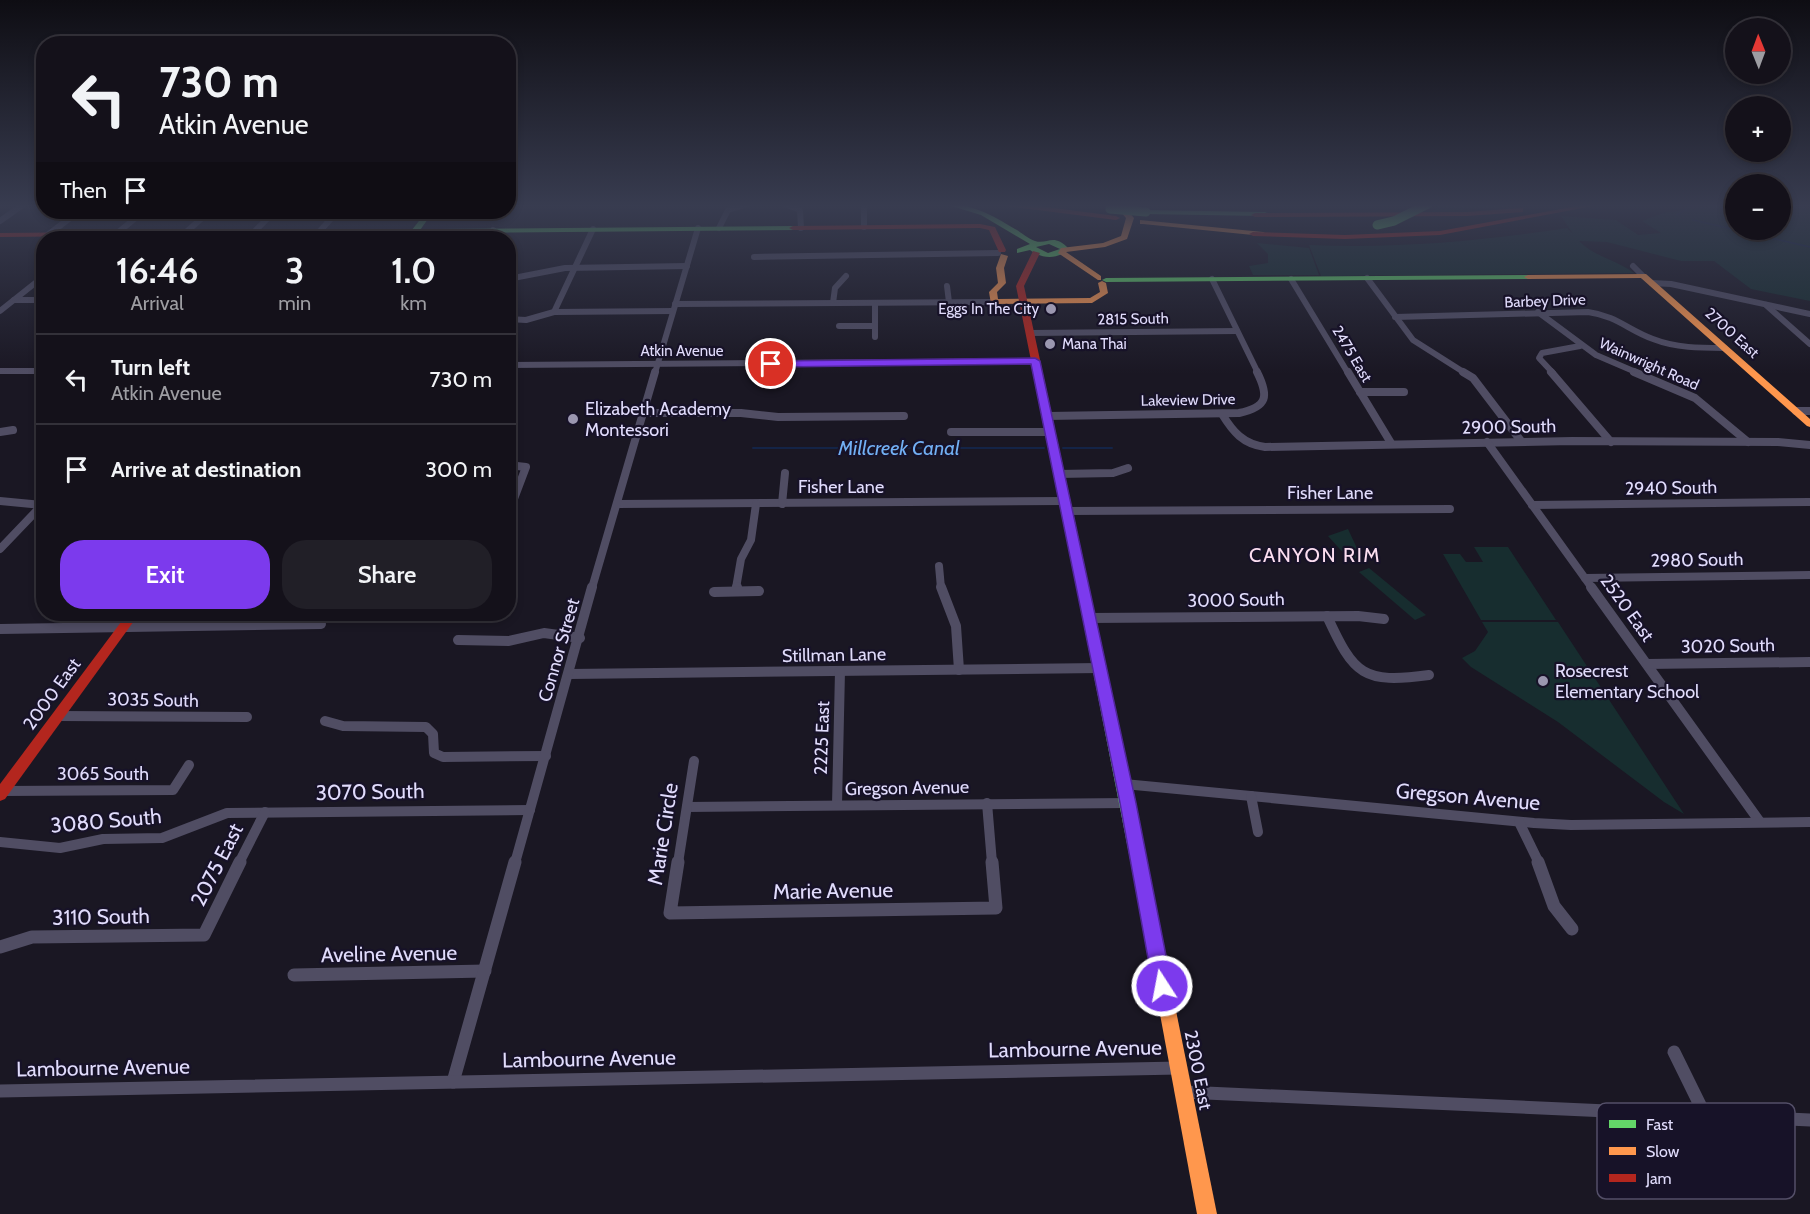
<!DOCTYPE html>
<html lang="en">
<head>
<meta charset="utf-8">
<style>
  :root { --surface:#14111a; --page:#211f27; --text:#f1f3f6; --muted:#9d9da2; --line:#333139; --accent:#7c3aed }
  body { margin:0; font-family:Cabin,sans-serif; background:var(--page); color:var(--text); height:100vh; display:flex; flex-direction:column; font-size:22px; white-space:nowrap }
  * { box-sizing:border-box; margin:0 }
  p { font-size:20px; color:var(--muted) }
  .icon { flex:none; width:33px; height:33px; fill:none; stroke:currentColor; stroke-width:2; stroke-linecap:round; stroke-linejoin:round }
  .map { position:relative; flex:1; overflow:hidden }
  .sheet { position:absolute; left:36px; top:231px; width:480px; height:390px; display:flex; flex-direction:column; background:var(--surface); border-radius:24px; box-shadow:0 3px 9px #0003,0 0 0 2px var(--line) }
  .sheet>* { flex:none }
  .banner { position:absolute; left:36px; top:36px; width:480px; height:183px; border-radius:24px; box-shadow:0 3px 9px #0003,0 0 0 2px var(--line); background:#14111a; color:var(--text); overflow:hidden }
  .needle { width:39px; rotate:359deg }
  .fabs { position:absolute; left:1725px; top:18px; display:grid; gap:12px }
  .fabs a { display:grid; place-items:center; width:66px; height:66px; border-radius:50%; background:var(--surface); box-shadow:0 3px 9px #0003,0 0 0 2px var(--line); font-size:30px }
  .pin { position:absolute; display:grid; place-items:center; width:51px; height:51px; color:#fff; margin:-26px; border:3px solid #fff; border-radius:50%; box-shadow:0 2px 6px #0007 }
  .me { position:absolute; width:66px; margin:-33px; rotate:349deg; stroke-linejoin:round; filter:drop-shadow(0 0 4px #0008) }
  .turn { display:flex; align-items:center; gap:21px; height:126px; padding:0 24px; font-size:27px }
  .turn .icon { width:78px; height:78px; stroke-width:2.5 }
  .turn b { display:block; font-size:42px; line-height:51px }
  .then { display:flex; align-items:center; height:57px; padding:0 24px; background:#0003; gap:12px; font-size:22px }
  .eta { display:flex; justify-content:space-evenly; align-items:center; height:102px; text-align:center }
  .eta b { font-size:36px; font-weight:600; line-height:42px }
  .action { display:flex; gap:12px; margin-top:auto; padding:12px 24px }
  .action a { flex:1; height:69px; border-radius:24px; background:var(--accent); color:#fff; font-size:24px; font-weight:600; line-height:69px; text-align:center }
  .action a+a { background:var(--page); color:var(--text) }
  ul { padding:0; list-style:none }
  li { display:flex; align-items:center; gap:18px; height:90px; padding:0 24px; border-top:2px solid var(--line) }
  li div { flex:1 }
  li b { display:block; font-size:22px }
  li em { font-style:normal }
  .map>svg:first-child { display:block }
  .green { fill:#172d2f }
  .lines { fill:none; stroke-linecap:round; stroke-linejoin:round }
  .stream-far1 { stroke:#142447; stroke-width:1.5 }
  .stream { stroke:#142447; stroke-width:2 }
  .street-far3 { stroke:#504d63; stroke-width:6 }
  .street-far2 { stroke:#504d63; stroke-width:8 }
  .street-far1 { stroke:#504d63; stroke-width:10 }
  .street { stroke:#504d63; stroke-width:13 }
  .fast { fill:#63d668; fill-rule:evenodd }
  .slow { fill:#ff974d; fill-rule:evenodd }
  .jam { fill:#b3261e; fill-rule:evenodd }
  .fast-bridge { stroke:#63d668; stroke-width:9 }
  .route { fill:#7c3aed; stroke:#51269a; stroke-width:1.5 }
  .poi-dot { fill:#9b97b0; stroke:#171228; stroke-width:2 }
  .labels { text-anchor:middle; stroke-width:4.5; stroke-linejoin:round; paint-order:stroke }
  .far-street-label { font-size:15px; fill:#e1dcfc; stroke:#171228 }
  .far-poi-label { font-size:15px; fill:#e1dcfc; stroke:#171228; text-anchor:end }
  .poi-label { font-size:18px; fill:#e1dcfc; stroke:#171228; text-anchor:start }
  .street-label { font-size:18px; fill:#e1dcfc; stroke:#171228 }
  .water-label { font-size:20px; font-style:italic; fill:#72b0f4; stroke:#171228 }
  .neighbourhood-label { font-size:20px; letter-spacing:1.5px; fill:#fcdef0; stroke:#171228 }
  .near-street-label { font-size:21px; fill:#e1dcfc; stroke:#171228 }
  .key { fill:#171228; stroke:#544f68; stroke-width:1.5 }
  .key-label { font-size:16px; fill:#e1dcfc }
</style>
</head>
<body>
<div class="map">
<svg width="1810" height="1214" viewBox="0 0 1810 1214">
  <rect width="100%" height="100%" fill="#1a1723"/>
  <!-- green -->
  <g class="green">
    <polygon points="1440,204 1545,204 1432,212"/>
    <path d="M1723,204H1735L1736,230H1780L1781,205L1810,208V301L1751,289L1714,261H1681L1607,242L1579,241C1593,256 1617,260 1634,273L1321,276L1309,245C1396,249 1482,241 1567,228L1573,234L1561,216L1616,220L1638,235L1661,233L1642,221L1663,213Z"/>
    <polygon points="1257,243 1309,248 1319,275 1253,275 1249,266 1268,263 1268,254"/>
    <polygon points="1348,529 1362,559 1348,558 1328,536"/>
    <polygon points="1474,547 1508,547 1556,620 1481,620 1443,554 1460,554 1466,562 1483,562"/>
    <polygon points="1369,568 1426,615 1415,620 1359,572"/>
    <polygon points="1482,622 1558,622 1684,814 1664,802 1558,722 1471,667 1462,658 1475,651 1488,632"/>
  </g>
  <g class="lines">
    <!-- stream-far1 -->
    <g class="stream-far1">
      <polyline points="1677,215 1691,206"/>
      <polyline points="1693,220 1810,247"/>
    </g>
    <!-- stream -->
    <g class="stream">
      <polyline points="753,448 1044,448"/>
      <polyline points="1063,448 1112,448"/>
    </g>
    <!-- street-far3 -->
    <g class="street-far3">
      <polyline points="785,204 800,210 801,228"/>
      <polyline points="864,204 864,227"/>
      <polyline points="0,221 24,204"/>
      <polyline points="719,228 728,210 748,204"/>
      <polyline points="319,232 337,212"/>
      <polyline points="185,233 209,212"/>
      <polyline points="253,233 274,212"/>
      <polyline points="49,234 78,212"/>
      <polyline points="116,234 143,212"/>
      <polyline points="488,238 493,230"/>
      <polyline points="754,257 998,253"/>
      <polyline points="1633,266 1643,276"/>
      <polyline points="1367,278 1413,340 1465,373"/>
      <polyline points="508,279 565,268 687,266"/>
      <polyline points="1212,279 1258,373"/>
      <polyline points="1291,279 1348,373"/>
      <polyline points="1652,283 1671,284 1810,314"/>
      <polyline points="947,286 949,302"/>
      <polyline points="14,300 44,300"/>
      <polyline points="833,303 835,288 846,276"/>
      <polyline points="875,303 875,337"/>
      <polyline points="675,304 994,302"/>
      <polyline points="1766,305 1810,344"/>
      <polyline points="0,311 44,276"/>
      <polyline points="554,312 593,229"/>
      <polyline points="1538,312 1596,355 1638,373"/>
      <path d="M1395,317L1588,312C1617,316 1628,330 1653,339C1676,348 1700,348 1724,348"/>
      <polyline points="508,319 526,320 554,312 673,311"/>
      <polyline points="839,326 875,326"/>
      <polyline points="1029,333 1237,331"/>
      <polyline points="508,365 1035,361"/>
      <polyline points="0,371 44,371"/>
      <polyline points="655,373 698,228"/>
      <polyline points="1553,373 1539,358 1542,353 1580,346"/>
    </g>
    <!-- street-far2 -->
    <g class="street-far2">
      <polyline points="1348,372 1391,443"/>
      <polyline points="1463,372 1473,378 1521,441"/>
      <polyline points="1551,372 1611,442"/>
      <polyline points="1634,372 1695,398 1748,442"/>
      <polyline points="1360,392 1404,392"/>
      <polyline points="1796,411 1810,411"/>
      <polyline points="645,413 741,413 778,417 904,416"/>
      <path d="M1222,414C1233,432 1243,444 1265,447L1572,441L1778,442L1810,445"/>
      <path d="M1047,416L1239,413C1268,407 1269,396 1257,372"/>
      <polyline points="0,432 13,430"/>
      <polyline points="951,432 1050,432"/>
      <polyline points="1487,442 1592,588"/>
      <polyline points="508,465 526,467 512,504"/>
      <polyline points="1059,474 1113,473 1128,468"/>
      <polyline points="0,501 42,505"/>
      <polyline points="618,504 1065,501"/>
      <polyline points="782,504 785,473"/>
      <polyline points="1532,505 1810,502"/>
      <polyline points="1067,511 1450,509"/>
      <polyline points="0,549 44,503"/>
      <polyline points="939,566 941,588"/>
      <polyline points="1585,578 1810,575"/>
      <polyline points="592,588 655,372"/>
      <polyline points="736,588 741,559 751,540 756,504"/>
    </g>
    <!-- street-far1 -->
    <g class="street-far1">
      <polyline points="941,587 956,626 959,670"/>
      <polyline points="1591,587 1760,822"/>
      <polyline points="736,591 737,587"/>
      <polyline points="714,592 759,591"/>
      <path d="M1327,616C1354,675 1363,684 1429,675"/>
      <polyline points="1089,618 1358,616 1384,619"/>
      <polyline points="0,629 321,624"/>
      <polyline points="458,640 509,641 544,633 580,638"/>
      <polyline points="1647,664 1810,662"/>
      <polyline points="569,674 1100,668"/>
      <polyline points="58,716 247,717"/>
      <polyline points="325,721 343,726 426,727 433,734 434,753 443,757 546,756"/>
      <polyline points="1124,784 1534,823 1571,825 1810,822"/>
      <polyline points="3,791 173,790 189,765"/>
      <polyline points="1251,796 1258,832"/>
      <polyline points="987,803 992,863"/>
      <polyline points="837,805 840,671"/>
      <polyline points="687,807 1128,803"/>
      <polyline points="1519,822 1539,863"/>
      <polyline points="0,842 60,848 103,839 162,838 227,813 530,810"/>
      <polyline points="239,863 265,812"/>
      <polyline points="515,863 592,587"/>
      <polyline points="678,863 694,761"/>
    </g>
    <!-- street -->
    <g class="street">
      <polyline points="678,862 670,913 996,908 992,862"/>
      <polyline points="1538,862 1554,906 1572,929"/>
      <polyline points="0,947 32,937 204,935 240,862"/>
      <polyline points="294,975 485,971"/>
      <polyline points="1674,1052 1704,1113"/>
      <polyline points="453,1082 515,862"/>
      <polyline points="0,1091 1179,1068"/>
      <polyline points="1184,1092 1810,1120"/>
    </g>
    <!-- fast -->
    <g class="fast">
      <path d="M945,204C973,204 992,215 1015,229C1021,232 1028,239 1035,241C1048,245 1053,232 1069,249C1057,260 1042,259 1030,250L1017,253V249L1030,244L981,215ZM1049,244L1060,249L1048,253L1036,247Z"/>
      <polygon points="1143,210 1265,212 1269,214 1265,216 1146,214 1143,214"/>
      <polygon points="426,212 433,212 415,237 409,237 408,235"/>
      <polygon points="793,226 797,228 796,230 438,233 434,231 438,229"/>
      <polygon points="1528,275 1531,275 1531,279 1106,282 1102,280 1106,278"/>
      <polygon points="1076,550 1082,554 1168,971 1166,977 1160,979 1154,977 1152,971 1070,554"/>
    </g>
    <!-- slow -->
    <g class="slow">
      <polygon points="1114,204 1122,204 1134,218 1127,239 1105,247 1066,252 1101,276 1101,280 1098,280 1058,253 1061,248 1103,243 1121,236 1126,218"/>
      <polygon points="1140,220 1263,232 1267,234 1263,236 1143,224 1140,224"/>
      <polygon points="438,229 441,229 441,233 203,235 199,233 203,231"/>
      <polygon points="1001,254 1008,256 1004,268 1006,283 997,292 998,299 1090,298 1100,292 1098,283 1102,281 1106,283 1108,293 1092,303 991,304 989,292 998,283 996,268"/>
      <polygon points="1646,274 1810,419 1810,427 1807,426 1641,278 1528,279 1524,277 1528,275"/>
      <polygon points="1160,963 1166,965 1168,971 1217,1214 1197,1214 1152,971 1154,965"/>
    </g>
    <!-- jam -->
    <g class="jam">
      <polygon points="1002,204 1023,204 1116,216 1120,218 1116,220 1006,206"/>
      <polygon points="1588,204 1604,204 1440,235 1345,239 1253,236 1249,234 1253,232 1345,235 1440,231"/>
      <polygon points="1520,208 1523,208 1523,212 1467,216 1255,217 1251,215 1255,213 1467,212"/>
      <polygon points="980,224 995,227 1006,250 1005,252 999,252 989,230 980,228 793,230 789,228 793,226"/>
      <polygon points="206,231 207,233 203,235 0,237 0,233"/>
      <polygon points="1033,251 1040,253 1024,286 1082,554 1076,558 1070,554 1016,286"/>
      <polygon points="127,614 139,614 5,799 0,801 0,784"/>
    </g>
    <!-- fast-bridge -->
    <g class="fast-bridge">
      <polyline points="1110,209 1146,212"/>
      <polyline points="1377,225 1394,221 1428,204"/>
    </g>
  </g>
  <!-- sky -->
  <linearGradient id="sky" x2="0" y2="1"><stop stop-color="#0e0d13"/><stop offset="0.55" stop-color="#383c50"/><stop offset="1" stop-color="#383c50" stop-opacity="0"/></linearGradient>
  <rect width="1810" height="374" fill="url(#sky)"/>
  <!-- route -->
  <polygon class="route" points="1035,358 1040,361 1136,803 1172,986 1169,992 1162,995 1156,992 1153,986 1120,803 1031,364 771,367 766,364 771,361"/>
  <!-- markers -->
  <g class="poi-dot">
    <circle cx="1051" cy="309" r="6"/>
    <circle cx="1050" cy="344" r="6"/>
    <circle cx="573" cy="419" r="6"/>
    <circle cx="1543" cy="681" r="6"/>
  </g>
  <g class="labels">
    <!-- far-street labels -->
    <g class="far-street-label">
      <text transform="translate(1545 301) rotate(-2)" y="5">Barbey Drive</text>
      <text transform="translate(1133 319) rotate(-1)" y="5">2815 South</text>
      <text transform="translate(1732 333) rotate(42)" y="5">2700 East</text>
      <text x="682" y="356">Atkin Avenue</text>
      <text transform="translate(1352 354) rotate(59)" y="5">2475 East</text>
      <text transform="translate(1649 364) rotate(24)" y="5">Wainwright Road</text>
      <text transform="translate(1188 400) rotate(-1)" y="5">Lakeview Drive</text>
    </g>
    <!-- far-poi labels -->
    <g class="far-poi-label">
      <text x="1039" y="314">Eggs In The City</text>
      <text x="1062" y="349" text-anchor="start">Mana Thai</text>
    </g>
    <!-- poi labels -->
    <g class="poi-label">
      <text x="585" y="415">Elizabeth Academy<tspan x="585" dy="21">Montessori</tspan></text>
      <text x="1555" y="677">Rosecrest<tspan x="1555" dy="21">Elementary School</tspan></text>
    </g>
    <!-- street labels -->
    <g class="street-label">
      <text transform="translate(1509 427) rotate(-1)" y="6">2900 South</text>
      <text x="841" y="493">Fisher Lane</text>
      <text transform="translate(1671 488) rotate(-1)" y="6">2940 South</text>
      <text x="1330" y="499">Fisher Lane</text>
      <text transform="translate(1697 560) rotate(-1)" y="6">2980 South</text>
      <text transform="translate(1236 600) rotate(-1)" y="6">3000 South</text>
      <text transform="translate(1627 608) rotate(54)" y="6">2520 East</text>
      <text transform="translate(1728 646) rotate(-1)" y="6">3020 South</text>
      <text transform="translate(559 650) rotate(-74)" y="6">Connor Street</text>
      <text transform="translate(834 655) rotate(-1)" y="6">Stillman Lane</text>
      <text transform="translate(52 694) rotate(-54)" y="6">2000 East</text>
      <text transform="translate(153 700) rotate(1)" y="6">3035 South</text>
      <text transform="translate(822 738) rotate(-88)" y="6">2225 East</text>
      <text x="103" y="780">3065 South</text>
      <text transform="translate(907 788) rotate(-1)" y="6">Gregson Avenue</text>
      <text transform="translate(1198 1070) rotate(79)" y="6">2300 East</text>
    </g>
    <!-- water labels -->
    <g class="water-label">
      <text x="899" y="455">Millcreek Canal</text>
    </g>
    <!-- neighbourhood labels -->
    <g class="neighbourhood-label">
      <text x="1315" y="562">CANYON RIM</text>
    </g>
    <!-- near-street labels -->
    <g class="near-street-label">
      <text transform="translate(370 792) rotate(-1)" y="7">3070 South</text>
      <text transform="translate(1468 797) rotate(5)" y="7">Gregson Avenue</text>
      <text transform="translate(106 821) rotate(-5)" y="7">3080 South</text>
      <text transform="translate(663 834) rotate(-81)" y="7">Marie Circle</text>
      <text transform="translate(217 865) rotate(-63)" y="7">2075 East</text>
      <text transform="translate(833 891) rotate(-1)" y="7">Marie Avenue</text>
      <text transform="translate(101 917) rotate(-1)" y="7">3110 South</text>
      <text transform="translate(389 954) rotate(-1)" y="7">Aveline Avenue</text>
      <text transform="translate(1075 1049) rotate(-1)" y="7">Lambourne Avenue</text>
      <text transform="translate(589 1059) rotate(-1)" y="7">Lambourne Avenue</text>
      <text transform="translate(103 1068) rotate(-1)" y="7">Lambourne Avenue</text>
    </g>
  </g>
  <!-- legend -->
  <rect x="1597" y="1103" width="198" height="96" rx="9" class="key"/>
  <rect x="1609" y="1120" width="27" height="8" fill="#63d668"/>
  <rect x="1609" y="1147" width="27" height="8" fill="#ff974d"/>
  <rect x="1609" y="1174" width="27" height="8" fill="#b3261e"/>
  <g class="key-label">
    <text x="1646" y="1130">Fast</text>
    <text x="1646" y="1157">Slow</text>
    <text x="1646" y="1184">Jam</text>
  </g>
</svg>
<div class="fabs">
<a><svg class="needle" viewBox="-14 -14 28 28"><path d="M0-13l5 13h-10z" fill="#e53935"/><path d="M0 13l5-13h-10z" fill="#9d9da2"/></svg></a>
<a>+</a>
<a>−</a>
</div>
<div class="pin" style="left:771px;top:364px;background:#d93025"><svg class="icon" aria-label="arrive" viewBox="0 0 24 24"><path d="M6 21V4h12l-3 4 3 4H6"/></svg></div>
<svg class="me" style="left:1162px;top:986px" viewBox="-20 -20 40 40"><circle r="17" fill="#7c3aed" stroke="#fff" stroke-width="3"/><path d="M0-11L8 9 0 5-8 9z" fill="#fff"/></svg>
<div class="banner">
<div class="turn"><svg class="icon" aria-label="left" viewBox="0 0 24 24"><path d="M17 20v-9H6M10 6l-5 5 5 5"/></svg><div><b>730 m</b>Atkin Avenue</div></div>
<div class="then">Then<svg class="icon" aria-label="arrive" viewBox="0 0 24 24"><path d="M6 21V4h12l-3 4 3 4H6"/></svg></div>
</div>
<section class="sheet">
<div class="eta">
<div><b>16:46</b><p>Arrival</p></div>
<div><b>3</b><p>min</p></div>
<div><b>1.0</b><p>km</p></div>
</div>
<ul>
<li><svg class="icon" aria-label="left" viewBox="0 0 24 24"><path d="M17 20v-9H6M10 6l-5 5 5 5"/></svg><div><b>Turn left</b><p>Atkin Avenue</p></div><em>730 m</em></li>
<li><svg class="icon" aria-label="arrive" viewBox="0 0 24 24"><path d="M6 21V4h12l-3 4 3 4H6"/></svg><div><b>Arrive at destination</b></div><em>300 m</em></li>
</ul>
<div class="action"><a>Exit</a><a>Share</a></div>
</section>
</div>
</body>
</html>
